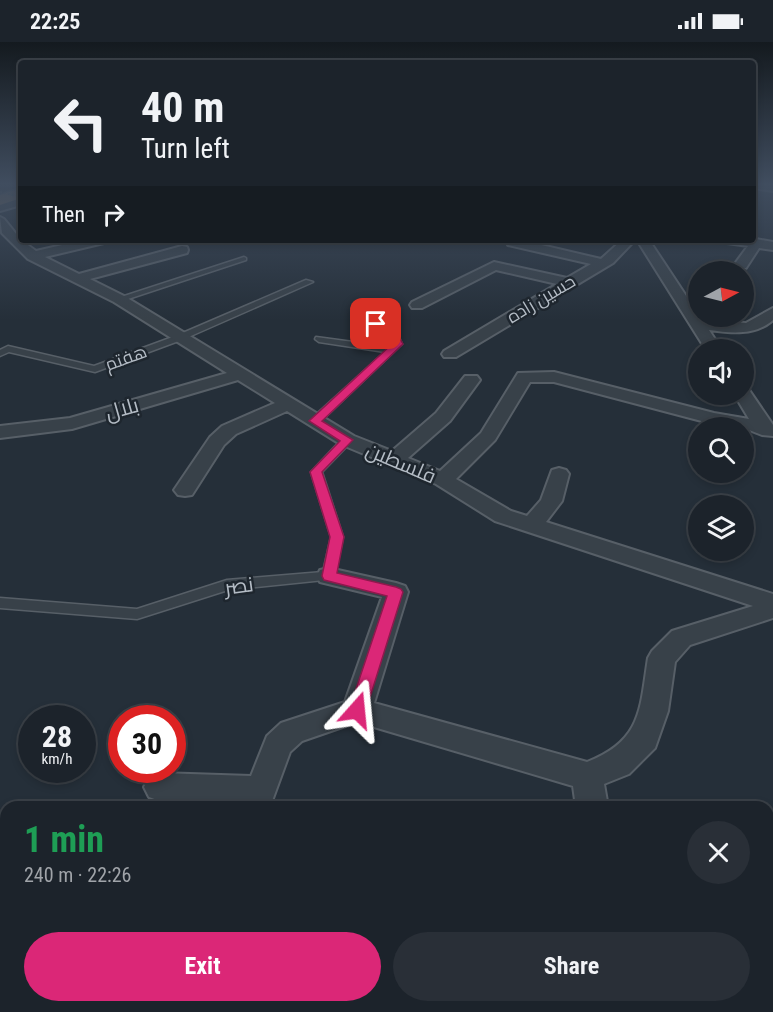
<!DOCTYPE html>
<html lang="en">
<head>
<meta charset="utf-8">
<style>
  :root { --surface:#1c232b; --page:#292f37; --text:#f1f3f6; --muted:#a0a4a9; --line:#3a4047; --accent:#db2777 }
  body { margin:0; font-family:"Roboto Condensed",Cairo,sans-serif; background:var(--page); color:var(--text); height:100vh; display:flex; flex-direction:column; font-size:22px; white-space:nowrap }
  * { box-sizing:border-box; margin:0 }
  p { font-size:20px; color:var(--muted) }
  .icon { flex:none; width:33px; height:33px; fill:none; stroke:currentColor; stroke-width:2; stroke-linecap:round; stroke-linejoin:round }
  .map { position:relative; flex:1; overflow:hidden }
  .drawer { position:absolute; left:0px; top:759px; width:774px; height:212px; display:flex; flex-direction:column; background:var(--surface); border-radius:18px 18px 0 0; box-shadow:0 3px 9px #0003,0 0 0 2px var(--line) }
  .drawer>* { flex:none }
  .hud { position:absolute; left:18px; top:18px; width:738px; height:183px; border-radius:6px; box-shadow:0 3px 9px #0003,0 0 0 2px var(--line); background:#1c232b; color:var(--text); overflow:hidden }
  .needle { width:39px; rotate:83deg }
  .controls { position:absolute; left:688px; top:219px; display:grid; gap:12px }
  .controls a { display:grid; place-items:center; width:66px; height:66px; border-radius:50%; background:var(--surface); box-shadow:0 3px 9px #0003,0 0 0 2px var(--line); font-size:30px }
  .speed { position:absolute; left:18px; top:663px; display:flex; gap:12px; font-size:30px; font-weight:700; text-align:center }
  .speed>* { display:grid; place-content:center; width:78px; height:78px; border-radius:50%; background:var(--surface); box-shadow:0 3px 9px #0003,0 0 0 2px var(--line); line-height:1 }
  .speed small { font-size:15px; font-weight:400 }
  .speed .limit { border:9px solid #d22; background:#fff; color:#111 }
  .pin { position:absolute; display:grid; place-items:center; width:51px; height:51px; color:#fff; margin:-26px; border-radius:12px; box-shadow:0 3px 9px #0006 }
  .me { position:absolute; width:66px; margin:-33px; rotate:18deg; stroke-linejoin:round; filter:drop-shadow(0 0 4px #0008) }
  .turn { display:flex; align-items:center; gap:21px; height:126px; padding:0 24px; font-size:27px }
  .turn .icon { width:78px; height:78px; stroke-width:2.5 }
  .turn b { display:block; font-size:42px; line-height:51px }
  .then { display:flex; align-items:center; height:57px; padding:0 24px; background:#0003; gap:12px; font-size:22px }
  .round { display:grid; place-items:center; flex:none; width:63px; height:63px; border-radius:32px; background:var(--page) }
  .headline { display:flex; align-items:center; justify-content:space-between; height:102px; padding:0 24px }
  h1 { font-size:36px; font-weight:700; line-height:45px; color:#1e9e55 }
  .cta { display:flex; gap:12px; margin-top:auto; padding:12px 24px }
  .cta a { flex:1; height:69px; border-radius:36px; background:var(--accent); color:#fff; font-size:24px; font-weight:700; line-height:69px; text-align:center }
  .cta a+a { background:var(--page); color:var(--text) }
  .status { display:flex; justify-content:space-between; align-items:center; height:42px; padding:0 30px; background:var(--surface); direction:ltr }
  .status svg { height:16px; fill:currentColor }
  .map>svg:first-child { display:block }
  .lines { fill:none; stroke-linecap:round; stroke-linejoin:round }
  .lane-casing { stroke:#575f67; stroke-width:3 }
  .street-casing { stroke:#575f67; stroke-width:4 }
  .highway-casing { stroke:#444c54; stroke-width:3 }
  .lane { fill:#384149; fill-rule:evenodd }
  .street { fill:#384149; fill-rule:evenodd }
  .highway { fill:#6e6356; fill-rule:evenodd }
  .path-bridge { stroke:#475859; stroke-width:2; stroke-dasharray:2 2; stroke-linecap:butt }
  .route { fill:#db2777; stroke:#8e194d; stroke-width:1.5 }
  .labels { text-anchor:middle; stroke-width:5; stroke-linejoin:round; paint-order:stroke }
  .far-street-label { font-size:18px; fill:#b4bcc5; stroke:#1e262e }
  .street-label { font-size:21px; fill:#b4bcc5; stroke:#1e262e }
</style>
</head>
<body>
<div class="status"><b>22:25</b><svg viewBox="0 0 49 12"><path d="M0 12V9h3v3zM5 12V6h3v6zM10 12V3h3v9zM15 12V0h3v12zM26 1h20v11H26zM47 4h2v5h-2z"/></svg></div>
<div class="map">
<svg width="773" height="970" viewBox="0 0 773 970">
  <rect width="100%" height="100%" fill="#252f39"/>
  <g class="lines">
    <!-- lane casing -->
    <g class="lane-casing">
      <g id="lane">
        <polygon points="244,215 246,216 246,218 122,259 115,257"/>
        <polygon points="306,238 313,240 184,297 95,330 9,310 0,314 0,308 8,304 94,324 178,293"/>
        <polygon points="356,269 362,269 397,291 402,302 319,381 311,381 311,377 385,310 319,300 315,297 316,295 390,305 394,302 390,294 356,273"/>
        <polygon points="347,395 351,396 352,398 351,400 322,430 343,495 334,537 228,548 137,577 0,566 0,556 137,567 227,538 323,530 331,495 311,430 343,396"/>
      </g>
    </g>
    <!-- street casing -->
    <g class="street-casing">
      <g id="street">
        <polygon points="753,143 773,143 773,149 753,146"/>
        <polygon points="21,156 21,163 0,169 0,162"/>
        <path d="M0,175L4,177L21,198L36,209L84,198H106L104,201L45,215L79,232L182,204L187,205L188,208L187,211L90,237L124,254L354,394L392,409L436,371L465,334H477L480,338L450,379L408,416L440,429L481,391L518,331L554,330L714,371L749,377L734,352H744V347L749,348L773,383V394L762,393L744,386L713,382L554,340H530L495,398L456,437L511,469L527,474L541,458L552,428L559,426L566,428L569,432L562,459L546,480L773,552V576L690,603L675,620L668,669L655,706L629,732L604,742L608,765H576L573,744L357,680L302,699L290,710L272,759L261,763L160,759L149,755L144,745L149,735L160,731L251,734L267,694L281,681L345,660L382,555L320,540L317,534L320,528L329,526L396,541L405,544L408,550L374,661L587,720C642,699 640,667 648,616L652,609L672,589L753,564L495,479L436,442L340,402L287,369L236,392L224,403L192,453L185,454L178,453L174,448L210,395L222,384L275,361L238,338L72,387L0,396V384L70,376L227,331L114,260L28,217L2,191Z"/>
        <polygon points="756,197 773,200 773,208 759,206 746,226 736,226 734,223 748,204 727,201 725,198"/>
        <polygon points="507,198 520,198 601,217 622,198 635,198 613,221 456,315 444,315 442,312 444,309 557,242 496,228 422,266 412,266 410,263 412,260 494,220 567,236 591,222 508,203"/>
        <path d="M637,198H649L702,278L746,281L773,266V278C755,294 731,291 709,288L722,308H706Z"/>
        <rect x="319" y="964" width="40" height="6"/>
        <polygon points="604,964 644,964 645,970 605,970"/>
      </g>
    </g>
    <!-- highway casing -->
    <g class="highway-casing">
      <polygon id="highway" points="21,146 21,156 0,163 0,153"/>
    </g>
    <!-- lane -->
    <use href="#lane" class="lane"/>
    <!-- street -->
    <use href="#street" class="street"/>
    <!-- highway -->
    <use href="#highway" class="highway"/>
    <!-- path-bridge -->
    <polyline class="path-bridge" points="0,150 21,155"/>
  </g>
  <!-- sky -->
  <linearGradient id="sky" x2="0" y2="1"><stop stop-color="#141a1f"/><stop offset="0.51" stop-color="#404d5f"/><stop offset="1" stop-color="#404d5f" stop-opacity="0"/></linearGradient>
  <rect width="773" height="278" fill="url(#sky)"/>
  <!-- route -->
  <path class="route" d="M373,280C386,279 397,290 403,302L322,379L353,398L322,430L344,495L337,531L396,545L401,547L403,550L366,668L364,673L357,676L351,673L349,668L387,554L324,538L322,534L330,495L310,430L340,399L309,379L393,301L390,294L373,284Z"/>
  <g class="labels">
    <!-- far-street labels -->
    <g class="far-street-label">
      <text transform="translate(541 257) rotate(-31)" y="6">حسین زاده</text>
      <text transform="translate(126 316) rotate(-20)" y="6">هفتم</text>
    </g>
    <!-- street labels -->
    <g class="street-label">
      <text transform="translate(122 367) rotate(-16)" y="7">بلال</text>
      <text transform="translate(401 421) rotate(23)" y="7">فلسطین</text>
      <text transform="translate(239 544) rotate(-8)" y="7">نصر</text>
    </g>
  </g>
</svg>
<div class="controls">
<a><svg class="needle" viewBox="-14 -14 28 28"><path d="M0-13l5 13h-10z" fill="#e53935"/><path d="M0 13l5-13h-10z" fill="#a0a4a9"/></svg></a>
<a><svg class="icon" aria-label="sound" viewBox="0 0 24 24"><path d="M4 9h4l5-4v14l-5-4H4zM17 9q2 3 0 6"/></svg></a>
<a><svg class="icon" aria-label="search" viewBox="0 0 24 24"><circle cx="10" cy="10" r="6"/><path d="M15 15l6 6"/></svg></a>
<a><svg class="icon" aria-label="layers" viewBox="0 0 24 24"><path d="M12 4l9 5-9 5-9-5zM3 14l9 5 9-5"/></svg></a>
</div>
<div class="speed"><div>28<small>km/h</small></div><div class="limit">30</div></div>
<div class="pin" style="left:376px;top:282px;background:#d93025"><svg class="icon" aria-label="arrive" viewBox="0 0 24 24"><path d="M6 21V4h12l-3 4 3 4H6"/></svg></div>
<svg class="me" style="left:357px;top:668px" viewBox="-20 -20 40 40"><path d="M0-17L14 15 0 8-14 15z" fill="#db2777" stroke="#fff" stroke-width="4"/></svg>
<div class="hud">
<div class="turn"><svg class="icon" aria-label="left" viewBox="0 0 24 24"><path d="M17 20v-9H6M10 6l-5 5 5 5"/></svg><div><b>40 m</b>Turn left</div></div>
<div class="then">Then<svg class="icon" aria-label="right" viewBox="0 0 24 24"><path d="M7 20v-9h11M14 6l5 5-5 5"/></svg></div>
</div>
<section class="drawer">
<div class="headline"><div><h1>1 min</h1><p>240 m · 22:26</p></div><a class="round"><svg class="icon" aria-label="close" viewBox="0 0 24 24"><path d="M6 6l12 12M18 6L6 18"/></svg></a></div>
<div class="cta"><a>Exit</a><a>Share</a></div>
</section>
</div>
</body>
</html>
